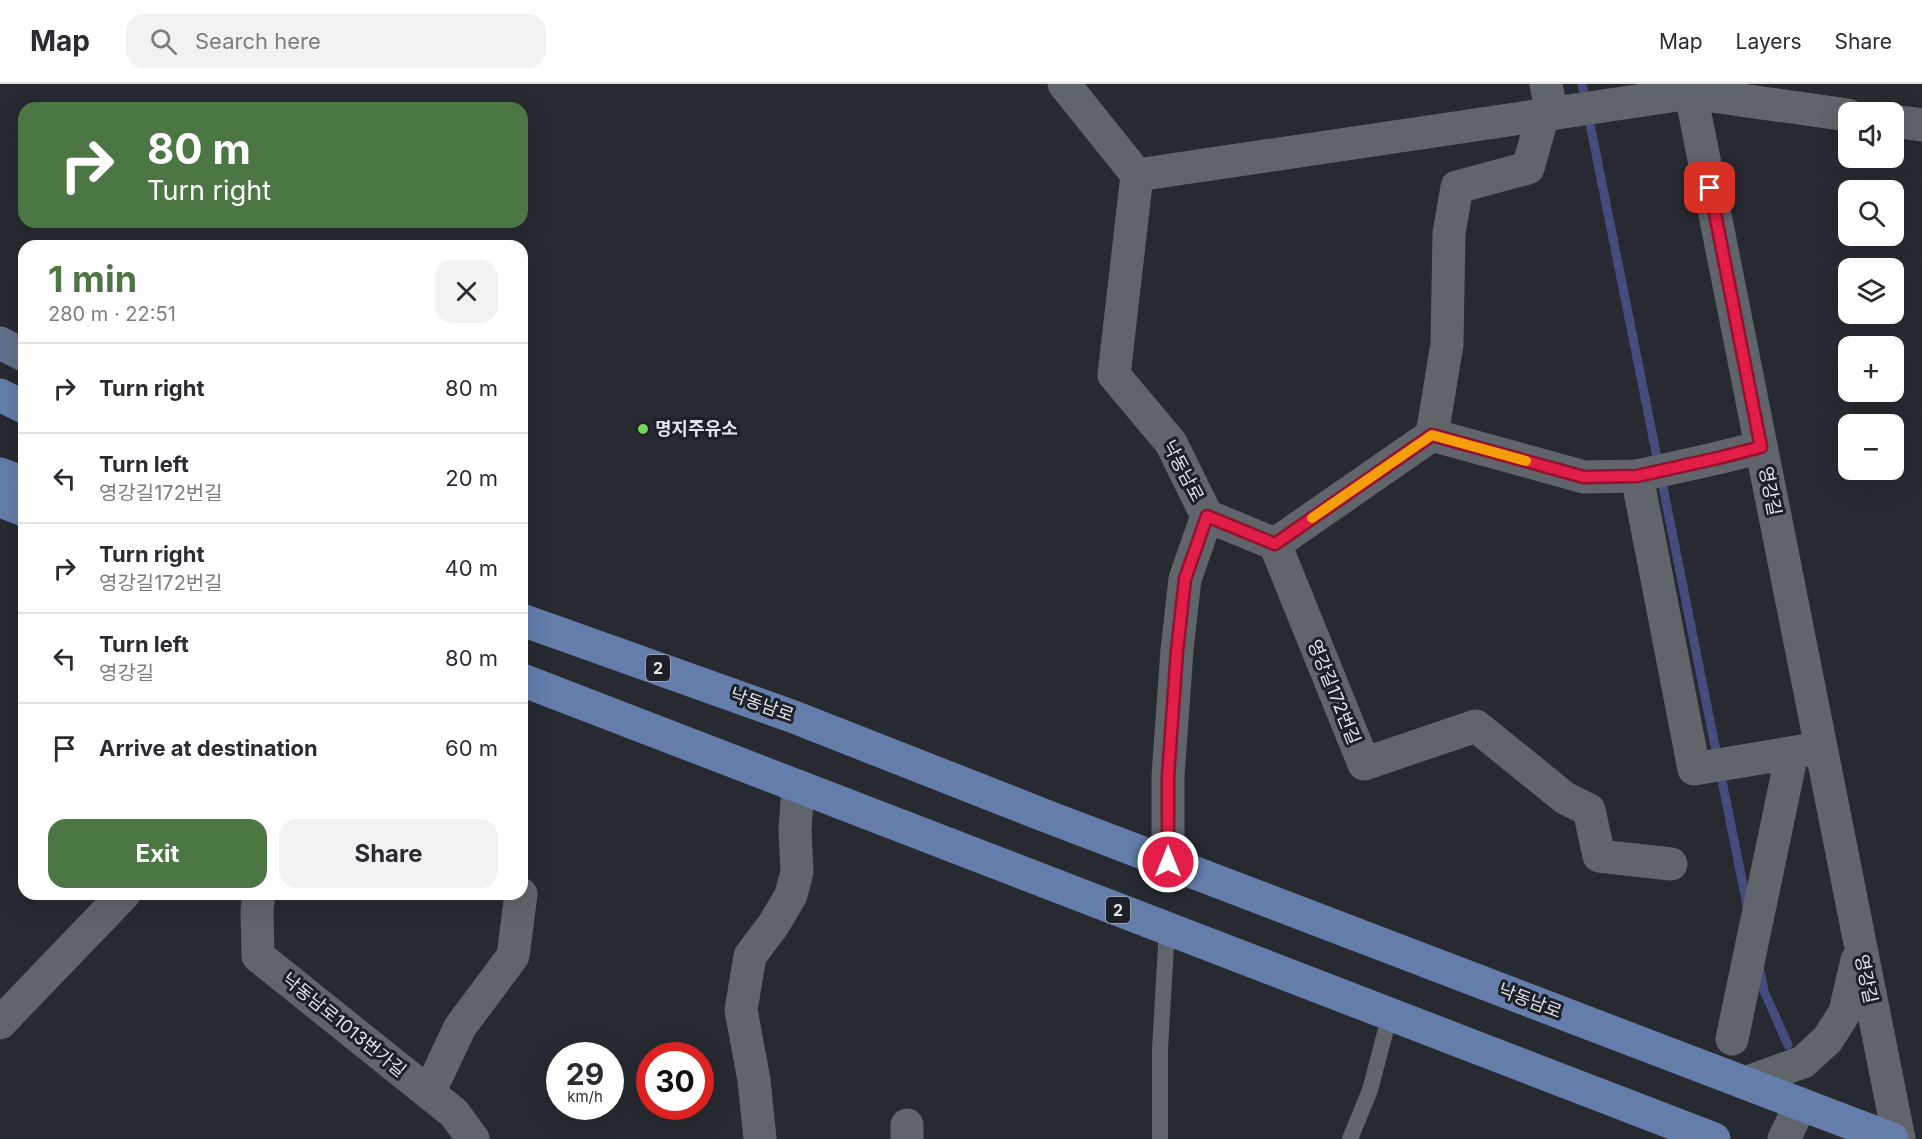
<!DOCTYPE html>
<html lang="en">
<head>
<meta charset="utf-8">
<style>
  :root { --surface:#fff; --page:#f2f2f3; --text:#2b2b33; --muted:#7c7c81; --line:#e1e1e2; --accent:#4d7645 }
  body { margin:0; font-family:Inter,"Noto Sans KR",sans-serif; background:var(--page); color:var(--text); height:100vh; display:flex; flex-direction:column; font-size:22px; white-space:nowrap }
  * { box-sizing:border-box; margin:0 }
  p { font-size:20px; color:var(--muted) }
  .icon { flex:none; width:33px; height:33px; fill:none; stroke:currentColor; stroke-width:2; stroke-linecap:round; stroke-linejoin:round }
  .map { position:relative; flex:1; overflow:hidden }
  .side { position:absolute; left:18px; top:156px; width:510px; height:660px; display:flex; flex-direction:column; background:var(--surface); border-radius:18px; box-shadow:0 6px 24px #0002 }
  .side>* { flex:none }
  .top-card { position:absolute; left:18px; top:18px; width:510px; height:126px; border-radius:18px; box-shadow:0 6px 24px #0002; background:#4d7645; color:#fff; overflow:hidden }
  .tools { position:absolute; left:1838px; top:18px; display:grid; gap:12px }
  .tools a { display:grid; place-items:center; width:66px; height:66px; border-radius:12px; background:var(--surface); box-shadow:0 6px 24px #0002; font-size:30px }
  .speed { position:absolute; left:546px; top:958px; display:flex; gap:12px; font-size:30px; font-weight:700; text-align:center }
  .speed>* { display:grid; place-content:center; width:78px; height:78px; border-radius:50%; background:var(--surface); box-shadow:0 6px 24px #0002; line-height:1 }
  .speed small { font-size:15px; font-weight:400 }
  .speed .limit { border:9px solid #d22; background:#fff; color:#111 }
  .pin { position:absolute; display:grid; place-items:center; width:51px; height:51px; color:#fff; margin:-26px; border-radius:12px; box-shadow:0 3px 9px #0006 }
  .me { position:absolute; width:66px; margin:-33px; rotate:0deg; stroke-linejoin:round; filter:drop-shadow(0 0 4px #0008) }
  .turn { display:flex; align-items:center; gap:21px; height:126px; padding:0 30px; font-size:27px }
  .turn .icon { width:78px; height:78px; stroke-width:2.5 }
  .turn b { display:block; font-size:42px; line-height:51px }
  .round { display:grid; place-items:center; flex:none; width:63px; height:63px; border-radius:18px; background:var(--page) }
  .headline { display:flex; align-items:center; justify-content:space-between; height:102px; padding:0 30px }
  h1 { font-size:36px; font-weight:700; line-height:45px; color:var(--accent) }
  .action { display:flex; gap:12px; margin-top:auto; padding:12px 30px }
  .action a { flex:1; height:69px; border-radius:18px; background:var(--accent); color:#fff; font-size:24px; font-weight:700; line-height:69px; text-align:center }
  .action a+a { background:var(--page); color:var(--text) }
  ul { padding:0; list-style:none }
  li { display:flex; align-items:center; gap:18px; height:90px; padding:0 30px; border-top:2px solid var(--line) }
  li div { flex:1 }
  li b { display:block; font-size:22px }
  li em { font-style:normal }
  header { display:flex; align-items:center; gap:36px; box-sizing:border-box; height:84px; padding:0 30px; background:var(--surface); border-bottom:2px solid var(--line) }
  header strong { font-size:28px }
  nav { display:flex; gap:33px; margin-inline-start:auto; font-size:21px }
  .search { width:420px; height:54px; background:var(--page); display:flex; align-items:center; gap:15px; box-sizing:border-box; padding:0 21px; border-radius:18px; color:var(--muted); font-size:22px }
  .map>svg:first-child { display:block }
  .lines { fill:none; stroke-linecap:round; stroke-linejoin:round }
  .stream { stroke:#444d7d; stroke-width:9 }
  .service { stroke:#60646b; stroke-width:16 }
  .minor { stroke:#60646b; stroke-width:33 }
  .tertiary { stroke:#60646b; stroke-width:33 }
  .secondary { stroke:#62708a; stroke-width:33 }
  .primary { stroke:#647daa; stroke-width:33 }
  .route-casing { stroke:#92132f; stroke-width:15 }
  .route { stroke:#e11d48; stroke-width:10 }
  .slow { stroke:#f59e0b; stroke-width:10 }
  .poi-dot { fill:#76d25a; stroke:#1d2127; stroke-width:2 }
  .labels { text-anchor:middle; stroke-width:6; stroke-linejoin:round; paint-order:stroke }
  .shield { fill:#1d2127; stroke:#a7aaae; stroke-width:1.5 }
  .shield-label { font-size:16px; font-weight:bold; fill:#e2e4e8 }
  .poi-label { font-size:18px; font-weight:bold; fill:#e2e4e8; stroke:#1d2127; text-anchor:start }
  .street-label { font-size:18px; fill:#e2e4e8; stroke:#1d2127 }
</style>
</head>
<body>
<header>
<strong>Map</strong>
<div class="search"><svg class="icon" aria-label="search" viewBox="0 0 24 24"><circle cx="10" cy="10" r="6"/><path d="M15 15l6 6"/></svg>Search here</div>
<nav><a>Map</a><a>Layers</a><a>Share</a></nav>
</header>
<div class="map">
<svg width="1922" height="1055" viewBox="0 0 1922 1055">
  <rect width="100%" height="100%" fill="#272a31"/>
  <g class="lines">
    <!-- stream -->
    <g class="stream">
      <polyline points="1582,0 1747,821"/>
      <polyline points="1759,882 1764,907 1788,961"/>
    </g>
    <!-- service -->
    <g class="service">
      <polyline points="1160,1055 1160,965 1167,845"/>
      <polyline points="1350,1055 1370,1006 1390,930"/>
    </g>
    <!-- minor -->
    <g class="minor">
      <polyline points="1064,0 1137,91 1114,291 1171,359 1207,432 1185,495 1177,566 1168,692 1168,778"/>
      <polyline points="1546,0 1552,30"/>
      <polyline points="1893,37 1922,41"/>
      <polyline points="1137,91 1691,9 1848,31"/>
      <polyline points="1432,351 1447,260 1449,149 1457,103 1528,84 1543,31"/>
      <polyline points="1637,392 1694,685 1820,664"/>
      <polyline points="1207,432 1275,460"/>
      <polyline points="1275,460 1364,680 1476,642 1565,714 1589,726 1599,772 1671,780"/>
      <polyline points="1275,460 1432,351 1584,393 1637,392 1718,374 1761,363"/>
      <polyline points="259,810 257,826 258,872 454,1029 473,1055"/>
      <polyline points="0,939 124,810"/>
      <polyline points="1732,955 1792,669"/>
      <polyline points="429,1009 460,943 513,872 521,810"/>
      <polyline points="760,1055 754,996 741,926 750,872 774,840 791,811 797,788 795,746 798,703"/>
      <polyline points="907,1055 907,1041"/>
      <polyline points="1784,1055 1801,1020"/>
    </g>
    <!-- tertiary -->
    <g class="tertiary">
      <polyline points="1689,0 1899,1055"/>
      <polyline points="1745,999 1803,978 1828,955 1845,928 1857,876"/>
    </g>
    <!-- secondary -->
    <polyline class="secondary" points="0,259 24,271"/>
    <!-- primary -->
    <g class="primary">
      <polyline points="0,311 24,323"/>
      <polyline points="0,390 24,399"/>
      <polyline points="0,417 24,426"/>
      <polyline points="522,536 794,633 1046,732 1892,1055"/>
      <polyline points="522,596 1714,1055"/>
    </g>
  </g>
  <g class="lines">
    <!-- route casing -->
    <g class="route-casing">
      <polyline id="route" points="1168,778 1168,692 1177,567 1185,495 1207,432 1275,460 1432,351 1584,393 1637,392 1718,374 1761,363 1710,104"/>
    </g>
    <!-- route -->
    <use href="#route" class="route"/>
    <!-- slow -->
    <polyline class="slow" points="1312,434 1432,351 1526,377"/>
  </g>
  <!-- markers -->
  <circle class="poi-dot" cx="643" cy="345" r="6"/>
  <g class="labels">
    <!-- shield labels -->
    <g class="shield">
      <rect x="646" y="571" width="24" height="26" rx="4.5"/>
      <rect x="1106" y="813" width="24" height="26" rx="4.5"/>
    </g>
    <g class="shield-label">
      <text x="658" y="590">2</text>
      <text x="1118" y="832">2</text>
    </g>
    <!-- poi labels -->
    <g class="poi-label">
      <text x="655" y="351">명지주유소</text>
    </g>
    <!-- street labels -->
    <g class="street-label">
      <text transform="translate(1183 387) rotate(62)" y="6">낙동남로</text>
      <text transform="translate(1770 407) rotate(79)" y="6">영강길</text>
      <text transform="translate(1334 608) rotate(68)" y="6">영강길172번길</text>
      <text transform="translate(762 621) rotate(20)" y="6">낙동남로</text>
      <text transform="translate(1866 895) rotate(78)" y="6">영강길</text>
      <text transform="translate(1530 917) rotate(21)" y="6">낙동남로</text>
      <text transform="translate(344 941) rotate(39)" y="6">낙동남로1013번가길</text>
    </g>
  </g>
</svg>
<div class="tools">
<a><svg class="icon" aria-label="sound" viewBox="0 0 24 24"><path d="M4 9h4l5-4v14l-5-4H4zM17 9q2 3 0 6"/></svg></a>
<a><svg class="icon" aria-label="search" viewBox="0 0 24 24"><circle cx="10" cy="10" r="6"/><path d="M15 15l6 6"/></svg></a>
<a><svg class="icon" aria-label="layers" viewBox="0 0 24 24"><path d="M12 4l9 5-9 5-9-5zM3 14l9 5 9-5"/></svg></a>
<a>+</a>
<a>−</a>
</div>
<div class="speed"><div>29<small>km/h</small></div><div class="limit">30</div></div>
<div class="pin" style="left:1710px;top:104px;background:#d93025"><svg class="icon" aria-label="arrive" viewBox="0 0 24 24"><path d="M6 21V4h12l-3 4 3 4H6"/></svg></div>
<svg class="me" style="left:1168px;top:778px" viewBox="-20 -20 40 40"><circle r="17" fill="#e11d48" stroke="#fff" stroke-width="3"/><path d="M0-11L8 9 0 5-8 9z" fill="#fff"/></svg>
<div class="top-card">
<div class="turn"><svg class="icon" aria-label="right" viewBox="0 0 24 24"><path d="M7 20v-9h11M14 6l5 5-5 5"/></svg><div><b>80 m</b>Turn right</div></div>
</div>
<section class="side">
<div class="headline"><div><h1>1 min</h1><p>280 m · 22:51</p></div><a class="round"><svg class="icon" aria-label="close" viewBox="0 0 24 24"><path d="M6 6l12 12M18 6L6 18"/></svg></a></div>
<ul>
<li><svg class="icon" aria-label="right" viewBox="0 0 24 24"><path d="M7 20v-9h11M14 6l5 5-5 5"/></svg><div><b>Turn right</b></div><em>80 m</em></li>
<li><svg class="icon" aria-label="left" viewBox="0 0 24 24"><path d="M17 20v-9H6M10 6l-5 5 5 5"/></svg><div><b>Turn left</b><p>영강길172번길</p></div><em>20 m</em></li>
<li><svg class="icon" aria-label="right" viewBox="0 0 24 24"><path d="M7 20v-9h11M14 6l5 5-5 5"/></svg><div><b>Turn right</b><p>영강길172번길</p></div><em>40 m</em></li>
<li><svg class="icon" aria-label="left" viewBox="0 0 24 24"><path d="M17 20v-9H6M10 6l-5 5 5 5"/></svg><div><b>Turn left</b><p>영강길</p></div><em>80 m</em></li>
<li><svg class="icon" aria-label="arrive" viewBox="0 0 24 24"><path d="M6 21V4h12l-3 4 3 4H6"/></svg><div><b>Arrive at destination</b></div><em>60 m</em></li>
</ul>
<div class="action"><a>Exit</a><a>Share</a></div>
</section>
</div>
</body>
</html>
